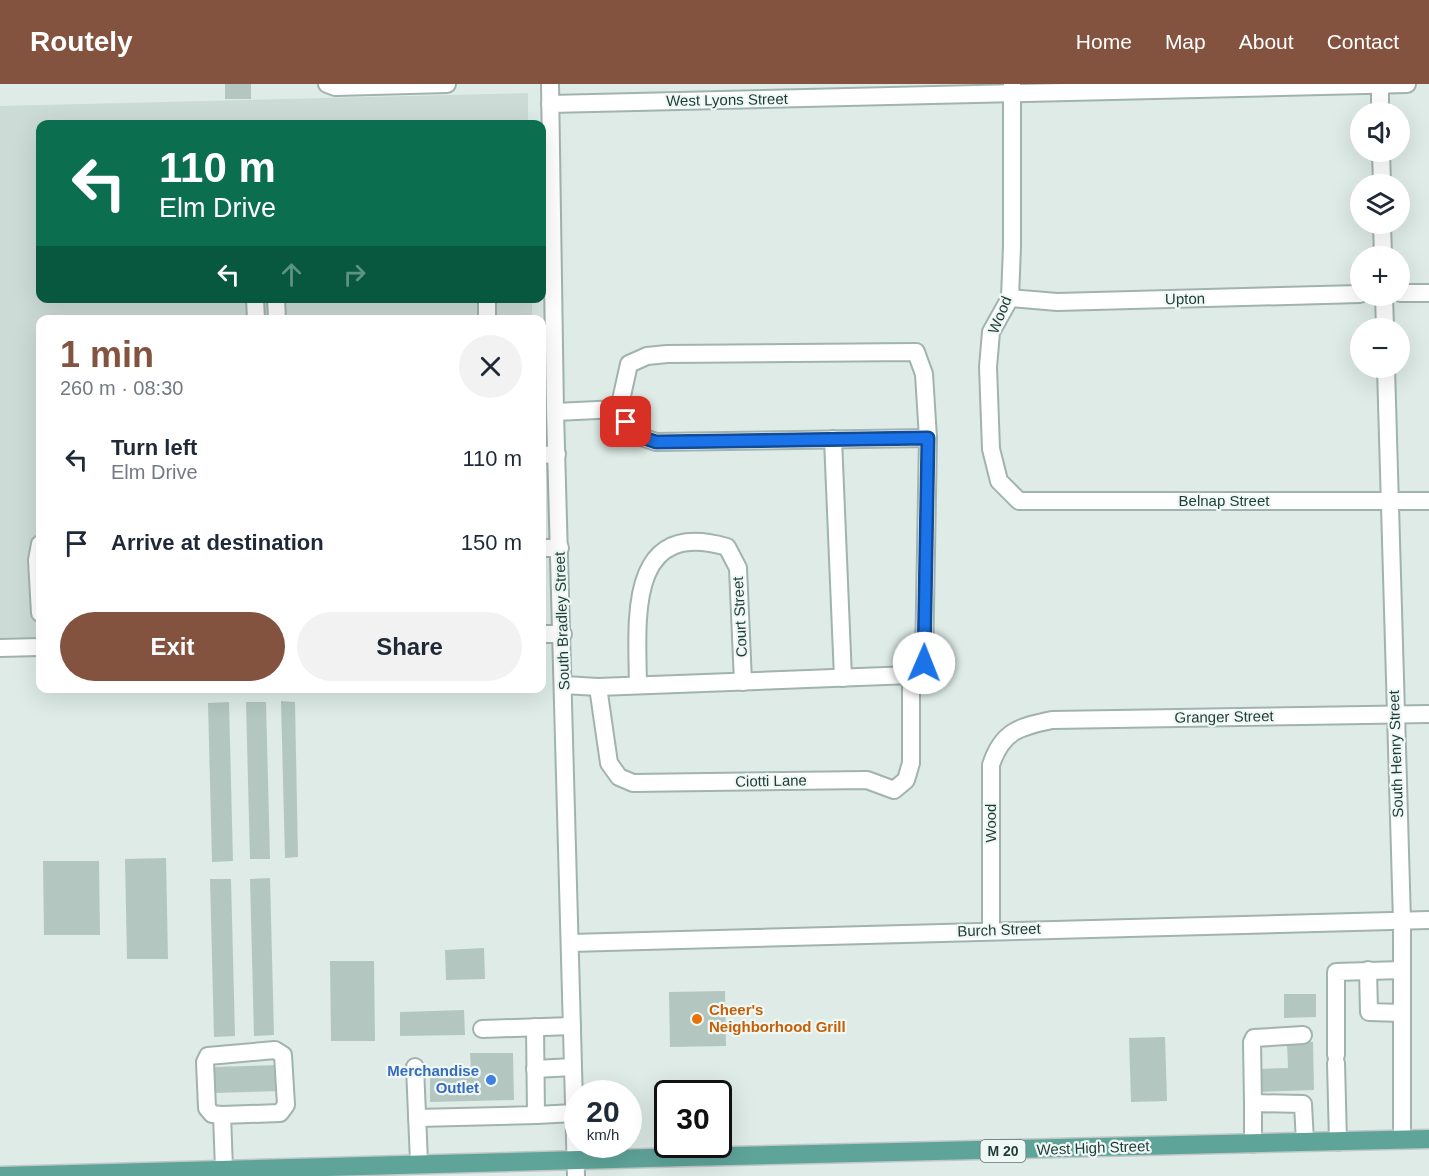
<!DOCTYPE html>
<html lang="en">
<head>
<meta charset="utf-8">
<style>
  :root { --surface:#fff; --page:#f2f2f3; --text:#1f2937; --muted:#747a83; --accent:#835340 }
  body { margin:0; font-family:Arial,sans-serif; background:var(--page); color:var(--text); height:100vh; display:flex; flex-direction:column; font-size:22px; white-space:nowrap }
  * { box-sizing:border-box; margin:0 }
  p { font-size:20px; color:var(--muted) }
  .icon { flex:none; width:33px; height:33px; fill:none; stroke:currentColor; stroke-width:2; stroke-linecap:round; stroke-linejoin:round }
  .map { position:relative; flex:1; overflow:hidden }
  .drawer { position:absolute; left:36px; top:231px; width:510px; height:378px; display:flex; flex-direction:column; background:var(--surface); border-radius:12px; box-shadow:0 6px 24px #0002 }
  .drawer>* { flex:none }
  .hud { position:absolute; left:36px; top:36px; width:510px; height:183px; border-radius:12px; box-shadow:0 6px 24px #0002; background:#0b6e4f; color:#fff; overflow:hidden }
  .fabs { position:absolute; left:1350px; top:18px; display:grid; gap:12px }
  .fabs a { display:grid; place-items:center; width:60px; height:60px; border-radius:50%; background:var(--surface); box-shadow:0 6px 24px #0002; font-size:30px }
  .speed { position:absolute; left:564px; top:996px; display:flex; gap:12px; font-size:30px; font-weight:700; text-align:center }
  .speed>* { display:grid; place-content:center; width:78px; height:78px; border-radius:50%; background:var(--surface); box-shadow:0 6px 24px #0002; line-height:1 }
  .speed small { font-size:15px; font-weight:400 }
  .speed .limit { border:3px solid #111; border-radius:9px; background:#fff; color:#111 }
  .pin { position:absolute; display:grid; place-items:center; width:51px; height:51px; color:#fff; margin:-26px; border-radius:12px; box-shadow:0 3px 9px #0006 }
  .me { position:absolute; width:66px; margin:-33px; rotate:1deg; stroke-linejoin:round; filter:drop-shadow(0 0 4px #0008) }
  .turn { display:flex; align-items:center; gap:21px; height:126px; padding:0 24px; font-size:27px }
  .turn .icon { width:78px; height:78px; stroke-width:2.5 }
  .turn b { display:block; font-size:42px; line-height:51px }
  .lanes { display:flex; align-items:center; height:57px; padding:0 24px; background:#0003; justify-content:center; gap:30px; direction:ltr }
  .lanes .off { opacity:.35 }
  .round { display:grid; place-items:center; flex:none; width:63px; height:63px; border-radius:32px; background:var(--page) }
  .overview { display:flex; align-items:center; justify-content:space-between; height:102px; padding:0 24px }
  h1 { font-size:36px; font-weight:600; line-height:45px; color:var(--accent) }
  .cta { display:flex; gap:12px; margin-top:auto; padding:12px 24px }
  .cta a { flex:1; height:69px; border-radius:36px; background:var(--accent); color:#fff; font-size:24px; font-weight:600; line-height:69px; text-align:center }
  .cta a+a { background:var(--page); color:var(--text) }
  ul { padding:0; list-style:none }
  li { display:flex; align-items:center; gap:18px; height:84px; padding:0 24px }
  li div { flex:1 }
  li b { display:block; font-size:22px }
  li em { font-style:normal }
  header { display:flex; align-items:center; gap:36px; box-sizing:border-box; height:84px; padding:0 30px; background:var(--accent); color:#fff }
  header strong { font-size:28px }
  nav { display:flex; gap:33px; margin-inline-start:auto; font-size:21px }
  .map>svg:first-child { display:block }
  .built { fill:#cddbd6 }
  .building { fill:#b4c6c0 }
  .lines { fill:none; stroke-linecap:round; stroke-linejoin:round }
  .minor-casing { stroke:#a1b3af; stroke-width:20 }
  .major-casing { stroke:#c0c8c7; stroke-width:21 }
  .minor { stroke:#fff; stroke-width:16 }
  .major { stroke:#5fa499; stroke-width:18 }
  .route-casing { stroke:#114b97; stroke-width:15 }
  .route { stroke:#1a73e8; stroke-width:10 }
  .food-dot { fill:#e8710a; stroke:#eff8f4; stroke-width:2 }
  .shop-dot { fill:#3f7fe0; stroke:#eff8f4; stroke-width:2 }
  .labels { text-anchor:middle; stroke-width:4.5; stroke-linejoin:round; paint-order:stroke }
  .shield { fill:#eff8f4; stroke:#5d7470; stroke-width:1.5 }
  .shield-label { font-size:14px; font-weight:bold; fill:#1e3c37 }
  .street-label { font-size:15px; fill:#1e3c37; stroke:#eff8f4 }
  .food-label { font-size:15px; font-weight:bold; fill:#c56008; stroke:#eff8f4; text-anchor:start }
  .shop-label { font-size:15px; font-weight:bold; fill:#366cbe; stroke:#eff8f4; text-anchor:end }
</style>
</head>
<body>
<header>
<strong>Routely</strong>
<nav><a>Home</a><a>Map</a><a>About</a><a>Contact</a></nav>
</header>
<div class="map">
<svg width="1429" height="1092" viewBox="0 0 1429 1092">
  <rect width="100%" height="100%" fill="#deebe7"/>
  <!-- built -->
  <polygon class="built" points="528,9 528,40 40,40 40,214 532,214 532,235 40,236 40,555 0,556 0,22"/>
  <!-- building -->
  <g class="building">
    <rect x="225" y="0" width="26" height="15"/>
    <polygon points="281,617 295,618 298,773 285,774"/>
    <polygon points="229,618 233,777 212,778 208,619"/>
    <polygon points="246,618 266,618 270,775 250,775"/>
    <polygon points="166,774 168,875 127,875 125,775"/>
    <polygon points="43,777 99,777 100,851 44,851"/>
    <polygon points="270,794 274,951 254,952 250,795"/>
    <polygon points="210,795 231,795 235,952 214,953"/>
    <polygon points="484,864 485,895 446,896 445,866"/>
    <polygon points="330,877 374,877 375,957 331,957"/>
    <polygon points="725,907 726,962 670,963 669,908"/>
    <polygon points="1284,910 1316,910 1316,933 1284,934"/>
    <polygon points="464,926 465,951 400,952 400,928"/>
    <polygon points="1165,953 1167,1017 1131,1018 1129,954"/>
    <polygon points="1287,958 1313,958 1314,1006 1259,1008 1259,985 1288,984"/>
    <polygon points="470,969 513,969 514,1016 430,1018 430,986 471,986"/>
    <polygon points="280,981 280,1007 214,1009 213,983"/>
  </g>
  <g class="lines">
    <!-- minor casing -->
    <g class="minor-casing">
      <g id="minor">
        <polyline points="327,0 335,3 447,0"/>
        <polyline points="550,0 555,328 576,1092"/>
        <polyline points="1012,0 1012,162 1010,214 991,248 988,283 991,365 999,397 1019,417 1429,417"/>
        <polyline points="1380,0 1380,28"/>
        <polyline points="550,20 1407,0"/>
        <polyline points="1381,68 1382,100"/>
        <polyline points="1382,140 1383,172"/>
        <polyline points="1400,209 1429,209"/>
        <polyline points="1384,212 1385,244"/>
        <polyline points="255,214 256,236"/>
        <polyline points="276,214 277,236"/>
        <polyline points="487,214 487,236"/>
        <polyline points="1010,214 1057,218 1360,210"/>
        <polyline points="1386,284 1402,837 1402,1056"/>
        <polyline points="555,328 619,325 633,350 656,358 928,354"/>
        <polyline points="833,355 843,594"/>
        <polyline points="542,371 557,370"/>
        <polyline points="40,460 37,476 40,529"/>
        <polyline points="542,464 560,464"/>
        <polyline points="542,550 563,550"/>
        <polyline points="0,564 40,563"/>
        <polyline points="564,601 598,603 911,591 924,579 928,354 924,290 916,268 667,270 647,272 629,280 619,325"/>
        <path d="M638,601C637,534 627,434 727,463L738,484L743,598"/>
        <polyline points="598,603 609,679 619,693 633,699 867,696 894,706 906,696 911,679 911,591"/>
        <path d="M991,846V681C1002,647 1019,643 1052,636L1429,630"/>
        <polyline points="570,859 1429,836"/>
        <polyline points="1368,886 1369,928 1402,929"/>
        <polyline points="482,945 572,942"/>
        <polyline points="1336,971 1336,888 1402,886"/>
        <polyline points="1336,979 1338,1058"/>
        <polyline points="415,983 419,1078"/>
        <polyline points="535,985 573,983"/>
        <polyline points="1253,1019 1252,958 1254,954 1303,951"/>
        <polyline points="222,1031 280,1029 286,1021 283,971 275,966 208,972 205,978 207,1024 212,1030 222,1031 224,1085"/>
        <polyline points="536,1031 575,1029"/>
        <polyline points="417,1034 536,1031 535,943"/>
        <polyline points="1253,1060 1253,1019 1303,1020 1305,1058"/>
      </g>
    </g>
    <!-- major casing -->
    <g class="major-casing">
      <path id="major" d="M0,1092C476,1077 953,1067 1429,1055"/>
    </g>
    <!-- minor -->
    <use href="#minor" class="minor"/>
    <!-- major -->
    <use href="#major" class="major"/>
  </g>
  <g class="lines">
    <!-- route casing -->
    <g class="route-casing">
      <polyline id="route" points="626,338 633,350 656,358 928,354 924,579"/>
    </g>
    <!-- route -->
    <use href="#route" class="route"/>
  </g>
  <!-- markers -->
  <circle class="food-dot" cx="697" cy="935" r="6"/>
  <circle class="shop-dot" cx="491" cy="996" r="6"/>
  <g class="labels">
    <!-- shield labels -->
    <rect class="shield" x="980.5" y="1056" width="45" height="22" rx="4.5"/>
    <g class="shield-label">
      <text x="1003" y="1072">M 20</text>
    </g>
    <!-- street labels -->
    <g class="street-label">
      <text transform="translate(727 16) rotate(-1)" y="5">West Lyons Street</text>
      <text transform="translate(1185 215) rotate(-1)" y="5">Upton</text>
      <text transform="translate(1000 231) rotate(-68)" y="5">Wood</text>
      <text x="1224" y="422">Belnap Street</text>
      <text transform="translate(740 533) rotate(-93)" y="5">Court Street</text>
      <text transform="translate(562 537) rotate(-92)" y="5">South Bradley Street</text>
      <text transform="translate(1224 633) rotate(-1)" y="5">Granger Street</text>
      <text transform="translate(1396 670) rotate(-92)" y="5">South Henry Street</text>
      <text transform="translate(771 697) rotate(-1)" y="5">Ciotti Lane</text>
      <text transform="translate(991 739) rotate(-90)" y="5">Wood</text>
      <text transform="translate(999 846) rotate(-2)" y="5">Burch Street</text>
      <text transform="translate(1093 1064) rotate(-2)" y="5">West High Street</text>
    </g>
    <!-- food labels -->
    <g class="food-label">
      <text x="709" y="931">Cheer's<tspan x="709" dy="17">Neighborhood Grill</tspan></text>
    </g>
    <!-- shop labels -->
    <g class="shop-label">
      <text x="479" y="992">Merchandise<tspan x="479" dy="17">Outlet</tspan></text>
    </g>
  </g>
</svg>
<div class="fabs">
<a><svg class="icon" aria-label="sound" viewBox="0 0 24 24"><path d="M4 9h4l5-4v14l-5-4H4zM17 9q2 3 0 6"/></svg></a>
<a><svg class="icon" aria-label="layers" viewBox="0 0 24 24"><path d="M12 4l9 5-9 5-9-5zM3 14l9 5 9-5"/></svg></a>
<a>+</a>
<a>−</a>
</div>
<div class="speed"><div>20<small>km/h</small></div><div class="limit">30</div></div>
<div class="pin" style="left:626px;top:338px;background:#d93025"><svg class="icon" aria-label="arrive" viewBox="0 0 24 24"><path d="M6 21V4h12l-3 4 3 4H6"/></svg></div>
<svg class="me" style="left:924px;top:579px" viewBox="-20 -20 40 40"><circle r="19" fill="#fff"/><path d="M0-13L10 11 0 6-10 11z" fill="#1a73e8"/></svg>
<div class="hud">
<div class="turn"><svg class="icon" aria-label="left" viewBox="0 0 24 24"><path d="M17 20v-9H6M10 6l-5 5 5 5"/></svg><div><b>110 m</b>Elm Drive</div></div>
<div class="lanes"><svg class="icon" aria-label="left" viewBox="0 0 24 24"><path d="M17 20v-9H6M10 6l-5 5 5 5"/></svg><svg class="icon off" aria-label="ahead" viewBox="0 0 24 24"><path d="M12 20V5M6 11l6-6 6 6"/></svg><svg class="icon off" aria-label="right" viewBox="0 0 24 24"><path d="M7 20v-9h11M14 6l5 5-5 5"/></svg></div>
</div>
<section class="drawer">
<div class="overview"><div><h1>1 min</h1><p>260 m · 08:30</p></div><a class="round"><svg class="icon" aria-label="close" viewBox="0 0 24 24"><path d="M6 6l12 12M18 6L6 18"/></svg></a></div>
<ul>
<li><svg class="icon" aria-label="left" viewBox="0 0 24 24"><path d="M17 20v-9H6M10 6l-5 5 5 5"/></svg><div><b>Turn left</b><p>Elm Drive</p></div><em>110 m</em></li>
<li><svg class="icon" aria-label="arrive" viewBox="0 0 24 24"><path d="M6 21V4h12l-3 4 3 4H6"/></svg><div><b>Arrive at destination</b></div><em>150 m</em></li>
</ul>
<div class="cta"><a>Exit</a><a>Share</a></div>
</section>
</div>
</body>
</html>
